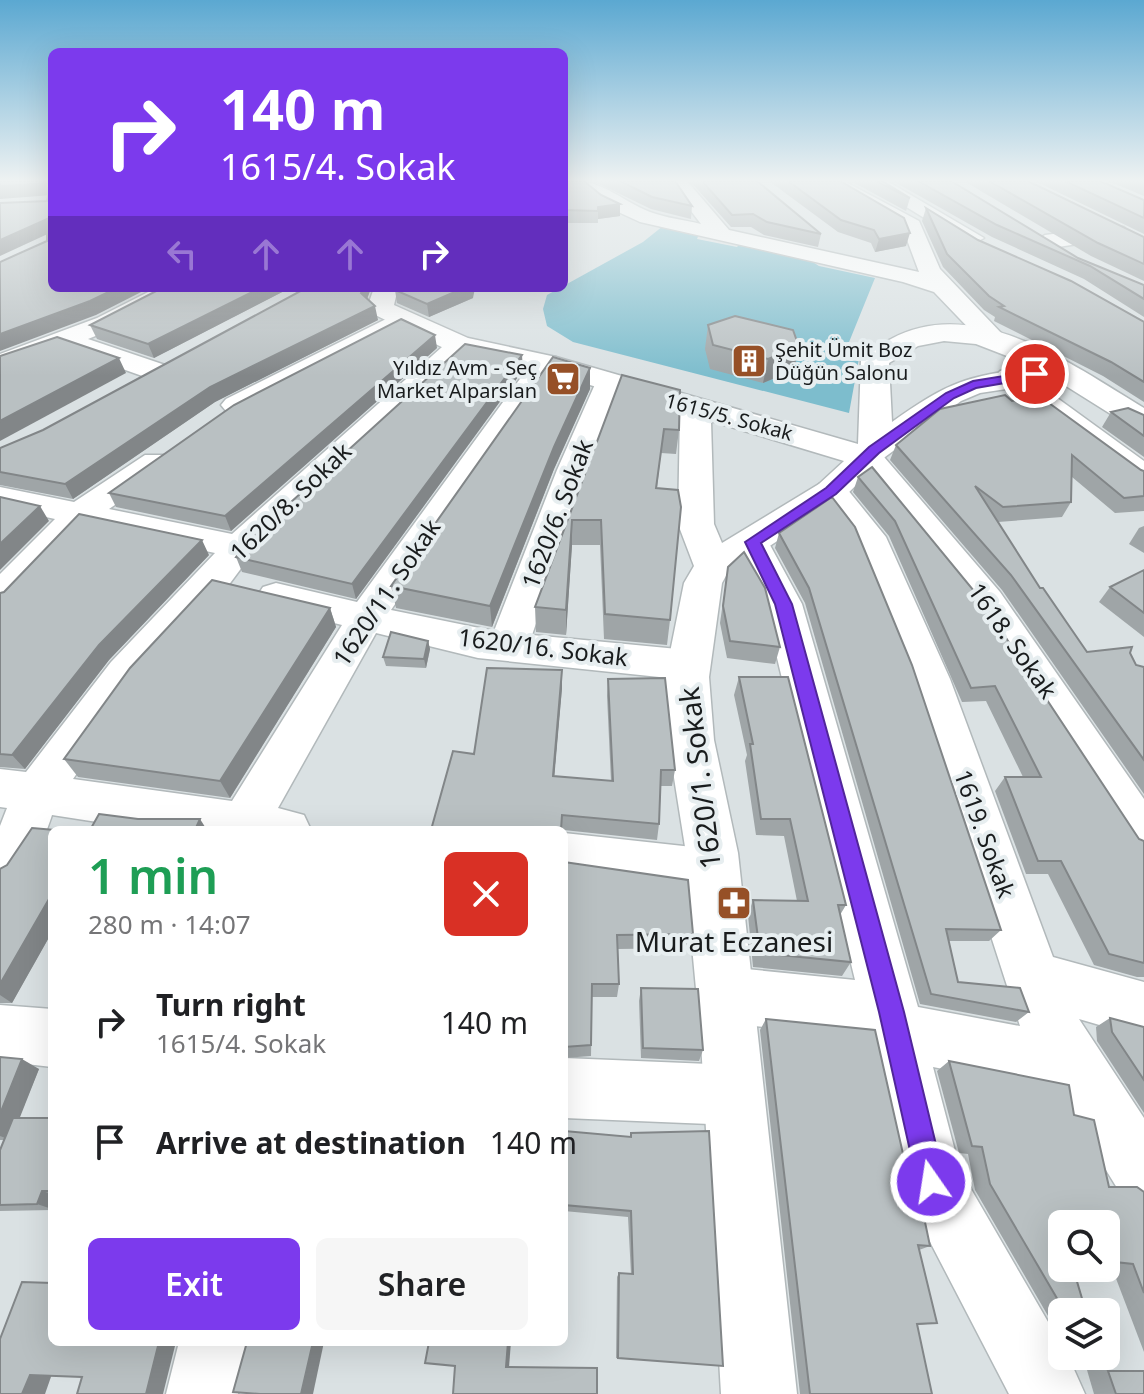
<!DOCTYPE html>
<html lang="en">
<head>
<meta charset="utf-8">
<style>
  :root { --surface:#fff; --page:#f6f6f6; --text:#202124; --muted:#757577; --accent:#7c3aed }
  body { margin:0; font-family:"Noto Sans",sans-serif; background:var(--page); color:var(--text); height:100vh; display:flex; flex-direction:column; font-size:30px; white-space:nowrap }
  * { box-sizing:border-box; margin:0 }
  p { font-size:26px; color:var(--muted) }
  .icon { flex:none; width:44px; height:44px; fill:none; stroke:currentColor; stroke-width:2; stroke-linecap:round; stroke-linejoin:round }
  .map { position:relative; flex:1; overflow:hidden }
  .drawer { position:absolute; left:48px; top:826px; width:520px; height:520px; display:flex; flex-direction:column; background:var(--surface); border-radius:12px; box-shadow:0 8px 32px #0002 }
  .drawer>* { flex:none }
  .banner { position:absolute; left:48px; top:48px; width:520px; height:244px; border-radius:12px; box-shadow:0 8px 32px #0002; background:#7c3aed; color:#fff; overflow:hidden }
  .tools { position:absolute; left:1048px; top:1210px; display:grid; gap:16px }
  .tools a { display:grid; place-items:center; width:72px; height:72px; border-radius:12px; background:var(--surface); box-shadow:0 8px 32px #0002; font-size:40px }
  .pin { position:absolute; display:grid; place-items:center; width:68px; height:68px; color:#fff; margin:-34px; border:4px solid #fff; border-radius:50%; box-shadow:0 2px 8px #0007 }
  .me { position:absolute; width:88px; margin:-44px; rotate:347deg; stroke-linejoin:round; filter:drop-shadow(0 0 6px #0008) }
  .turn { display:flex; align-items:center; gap:28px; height:168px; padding:0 40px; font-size:36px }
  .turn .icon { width:104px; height:104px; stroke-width:2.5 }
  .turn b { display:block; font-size:56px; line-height:68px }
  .lanes { display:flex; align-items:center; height:76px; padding:0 40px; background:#0003; justify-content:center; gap:40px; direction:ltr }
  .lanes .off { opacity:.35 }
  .round { display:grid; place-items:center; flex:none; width:84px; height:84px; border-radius:12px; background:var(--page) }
  .headline { display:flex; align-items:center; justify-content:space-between; height:136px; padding:0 40px }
  h1 { font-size:48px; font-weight:600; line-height:60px; color:#1e9e55 }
  .button { display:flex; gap:16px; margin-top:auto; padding:16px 40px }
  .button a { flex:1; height:92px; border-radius:12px; background:var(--accent); color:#fff; font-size:32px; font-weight:600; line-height:92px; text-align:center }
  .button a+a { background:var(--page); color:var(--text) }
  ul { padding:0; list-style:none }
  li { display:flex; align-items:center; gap:24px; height:120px; padding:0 40px }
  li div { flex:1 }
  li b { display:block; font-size:30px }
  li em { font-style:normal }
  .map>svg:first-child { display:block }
  .green { fill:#7dbdcd }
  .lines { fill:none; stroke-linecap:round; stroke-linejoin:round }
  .minor-casing { stroke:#b2b9bb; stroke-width:3 }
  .major-casing { stroke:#b2b9bb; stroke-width:3 }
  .minor { fill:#fff; fill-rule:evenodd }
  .major { fill:#fff; fill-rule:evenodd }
  .wall { fill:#9fa5a7 }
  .shaded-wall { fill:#828688 }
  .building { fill:#b9c0c2; stroke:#828688; stroke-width:2 }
  .route { fill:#7c3aed; stroke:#51269a; stroke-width:2 }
  .labels { text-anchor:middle; stroke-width:8; stroke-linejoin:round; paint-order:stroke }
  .far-poi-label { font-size:20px; fill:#191c1d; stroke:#e7eef0; text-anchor:start }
  .far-street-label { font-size:20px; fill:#191c1d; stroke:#e7eef0 }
  .street-label { font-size:24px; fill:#191c1d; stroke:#e7eef0 }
  .near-street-label { font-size:28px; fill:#191c1d; stroke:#e7eef0 }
  .near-poi-label { font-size:28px; fill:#191c1d; stroke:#e7eef0 }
</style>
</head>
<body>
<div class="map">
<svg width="1144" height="1394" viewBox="0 0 1144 1394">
  <rect width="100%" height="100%" fill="#dae1e3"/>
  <!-- green -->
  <polygon class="green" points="663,226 699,234 697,239 737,247 742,241 808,259 819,266 875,278 845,352 860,353 849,413 573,342 547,326 543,309 547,295 643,242"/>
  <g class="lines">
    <!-- minor casing -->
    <g class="minor-casing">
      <g id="minor">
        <path d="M574,181C604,181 622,201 650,212C666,218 685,220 701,224L668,181H687L729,230L919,272L903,229L820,181H844L919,221L940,269L1004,336L1000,342H982L934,292L903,282L640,222L603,205Z"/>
        <polygon points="864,181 887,181 984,238 973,244 965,243"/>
        <polygon points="1116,226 1124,227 1127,232 1124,237 1045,249 1034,242 1045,235"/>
        <polygon points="156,288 186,288 115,328 88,339 168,366 172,372 168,378 148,378 63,348 0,371 0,354 97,318"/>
        <polygon points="402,311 411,314 415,319 411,324 246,411 226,411 221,405 226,399"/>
        <path d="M460,337L469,339L473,345L469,351L251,555L225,590L139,684L73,779L232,801L342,625L263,605L257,596L263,587L276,583L357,602L536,357H556L560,363L391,610L494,631L557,470L596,382L600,376H620L624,382L589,470L532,635L688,650L702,654L708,665L702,676L688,680L478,658L376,633L278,808L304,815L311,830H149L52,815C42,845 30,877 0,888V826L7,808L0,807V769L26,772L111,662L215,553L87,526L13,605L0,609V574L55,519L0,507V487L74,502L145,455H167L172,462L167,469L109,509L232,534L451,339Z"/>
        <polygon points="1010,369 1020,371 1144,461 1144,486 1133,483 1000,383 996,377 1000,371"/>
        <polygon points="867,448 878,450 1000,592 1144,799 1144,857 1127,851 973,610 851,457 856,450"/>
        <polygon points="831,481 843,484 886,537 950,679 1053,957 1144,982 1144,1038 1079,1019 1144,1118 1144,1206 1122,1196 1058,1092 933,1067 960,1170 1062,1346 1062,1356 1068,1356 1085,1394 1009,1394 899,1182 868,1038 726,1023 706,1015 698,995 706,975 726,967 855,980 764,604 734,542 740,534 752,531 764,534 802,604 918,1007 1020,1026 908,679 853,540 815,491 819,484"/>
        <polygon points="564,833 711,849 729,856 736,872 729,888 711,895 564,877"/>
        <polygon points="0,1005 52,1009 52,1067 0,1061"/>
        <polygon points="564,1058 734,1065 755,1074 764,1095 755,1116 734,1125 564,1118"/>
        <polygon points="179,1342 249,1342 238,1394 166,1394"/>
      </g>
    </g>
    <!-- major casing -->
    <g class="major-casing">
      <path id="major" d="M374,288H398L394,305L468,338L556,357L858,444L861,359C868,349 881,344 891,339C976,293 1074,366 1144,408V430L1133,428L1058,381L980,393L961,401L885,457L843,498L727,574L722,583L709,677L714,740L738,853L797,1394H721L701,1042L685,872L686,853L668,740L665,677L684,583L694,566L678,524L680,412L540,370L450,351L371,313L367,308ZM944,341L976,344L1035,367C964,377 950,381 892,422L889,363L918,346ZM711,421L844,461L819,484L722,543L714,524Z"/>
    </g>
    <!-- minor -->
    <use href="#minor" class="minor"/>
    <!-- major -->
    <use href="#major" class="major"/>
  </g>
  <!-- wall -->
  <g class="wall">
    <polygon points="564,181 620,204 620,216 598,219 598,223 564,223"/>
    <polygon points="593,181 675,181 692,206 691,219 651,209"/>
    <polygon points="690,181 757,181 821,234 818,247 764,235 751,227 731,227"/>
    <polygon points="769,181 840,181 906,246 875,252 871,243 838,232"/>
    <polygon points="851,181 882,181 910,198 906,211"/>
    <polygon points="893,181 951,181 1078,258 1144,285 1144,317 1084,279 992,237"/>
    <polygon points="964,181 1028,181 1144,237 1144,281 1091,256"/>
    <polygon points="1035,181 1100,181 1144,200 1144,234"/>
    <polygon points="1108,181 1144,181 1144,196"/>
    <polygon points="926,208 978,240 1144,322 1144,402 1103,376 994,321 995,317 984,310 943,267 922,221"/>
    <polygon points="162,288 290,288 154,358 97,339 90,325"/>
    <polygon points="306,288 371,288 367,299 378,320 215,402 73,499 0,485 0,448 43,430"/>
    <polygon points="395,290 473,298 429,317 397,303"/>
    <polygon points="708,325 794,370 763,383 710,369 705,349"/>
    <polygon points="437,348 231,531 116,507 109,493"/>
    <polygon points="590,368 590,389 554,469 492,627 396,608 391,586"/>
    <polygon points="523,370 356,599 242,572 236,557"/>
    <polygon points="622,375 679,430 676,454 661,453 657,488 670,620 667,645 604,639 600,545 572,545 566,635 536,632 535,607"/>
    <polygon points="1012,401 1144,471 1144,511 1115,513 1072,477 1071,502 1062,517 998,522 1040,588 1087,652 1130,653 1136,665 1144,667 1144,794 1002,590 890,460 896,445"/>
    <polygon points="1111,412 1144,415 1144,457 1102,427"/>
    <polygon points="872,467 1139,839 1144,841 1144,977 1137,977 1094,965 1048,874 1026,874 995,791 1005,777 1023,777 986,701 962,702 889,536 853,492 858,477"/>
    <polygon points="1144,526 1144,553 1129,544 1139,528"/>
    <polygon points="779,533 1001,930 989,941 949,941 958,982 1029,1012 1016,1022 920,1004 805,603 775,548"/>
    <polygon points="209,555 109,660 25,769 0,767 0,593"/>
    <polygon points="728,567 780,647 775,664 727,658 720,623"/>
    <polygon points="1144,570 1144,637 1099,602 1110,587"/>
    <polygon points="330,608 336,627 230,798 78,777 64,759"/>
    <polygon points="428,641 430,649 426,668 386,666 383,657"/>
    <polygon points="562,670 562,688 554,776 611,781 607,696 608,679 675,770 672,786 661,786 659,824 657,840 564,830 431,830 474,754"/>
    <polygon points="739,677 846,905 840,915 851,962 842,976 753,967 748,915 753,900 797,901 784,836 756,835 745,761 747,755 734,695"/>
    <polygon points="52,830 52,932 12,1003 0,1003 0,869 7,865"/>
    <polygon points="564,862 693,934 689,948 618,949 619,984 617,997 592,997 591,1056 564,1058"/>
    <polygon points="641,988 703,1050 699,1061 641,1058 639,1001"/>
    <polygon points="1110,1018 1144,1027 1144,1113 1097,1041 1096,1027"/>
    <polygon points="766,1019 908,1176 930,1246 919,1250 937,1323 917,1325 932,1394 798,1394 800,1394 760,1030"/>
    <polygon points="0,1057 39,1069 19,1118 52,1118 52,1210 0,1211 0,1150 4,1140 0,1140"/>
    <polygon points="949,1061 1074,1115 1109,1187 1144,1192 1144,1352 1112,1268 1106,1267 1106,1224 1062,1224 1062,1268 1086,1312 1062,1312 1062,1340 975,1190 968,1154 959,1153 937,1071"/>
    <polygon points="564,1131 630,1137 631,1133 723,1366 616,1358 617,1277 619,1273 631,1274 628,1217 564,1211"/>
    <polygon points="1087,1370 1144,1370 1144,1394 1094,1394"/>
  </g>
  <!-- shaded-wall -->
  <g class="shaded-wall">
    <polygon points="46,183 52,195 0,199 0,186"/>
    <polygon points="620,204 620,216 598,219 598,207"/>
    <polygon points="47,219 52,232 0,256 0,240"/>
    <polygon points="910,233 906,246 875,252 879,239"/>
    <polygon points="117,288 149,288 96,315 0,351 0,334"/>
    <polygon points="260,288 290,288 154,358 148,344"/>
    <polygon points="364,288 371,288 364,307 361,293"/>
    <polygon points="464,288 475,288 473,298 429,317 427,304"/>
    <polygon points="375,306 378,320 215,402 73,499 65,484 210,387"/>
    <polygon points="435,335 437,348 231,531 225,516"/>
    <polygon points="799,347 794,370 763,383 768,359"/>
    <polygon points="522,355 523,370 356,599 352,584"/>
    <polygon points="119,358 126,373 0,441 0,421"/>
    <polygon points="590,368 590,389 554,469 492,627 490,606 554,447"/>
    <polygon points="40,506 49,521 0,570 0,544"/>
    <polygon points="572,520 572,545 566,635 566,610"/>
    <polygon points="202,540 209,555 109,660 25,769 12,755 99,645"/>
    <polygon points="330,608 336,627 230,798 220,781"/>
    <polygon points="428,641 430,649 426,668 424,659"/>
    <polygon points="562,670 562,688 553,792 553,776"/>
    <polygon points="200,819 207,830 195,830"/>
    <polygon points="49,899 52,902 52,932 12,1003 0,995 0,984"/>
    <polygon points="22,1059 39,1069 11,1140 0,1136 0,1114"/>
    <polygon points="42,1191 52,1194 52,1209 37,1204"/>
    <polygon points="159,1342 176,1342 163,1394 146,1394"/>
    <polygon points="313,1342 324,1342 313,1394 301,1394"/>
    <polygon points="508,1342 511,1342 509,1367 506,1367"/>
    <polygon points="52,1374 45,1394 22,1394 30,1375"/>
  </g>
  <!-- building -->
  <g class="building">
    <polygon points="0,181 52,181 52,288 117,288 90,301 0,334 0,262 47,241 47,219 0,240 0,203 47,201 50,186 46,183 0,186"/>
    <polygon points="564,181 584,181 601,195 620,204 598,207 598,211 564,210"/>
    <polygon points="620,181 675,181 692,206 652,197"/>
    <polygon points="702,181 757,181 821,234 767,222 753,214 732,215"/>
    <polygon points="788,181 840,181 904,218 910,233 879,239 874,230 841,220"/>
    <polygon points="876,181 882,181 910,198"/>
    <polygon points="918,181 951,181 1078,258 1144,285 1144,299 1090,266 997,225"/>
    <polygon points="989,181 1028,181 1144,237 1144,264 1098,243"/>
    <polygon points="1065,181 1100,181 1144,200 1144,218"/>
    <polygon points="926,208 978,240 1071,281 1144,322 1144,382 1111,362 999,307 1004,306 989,296 947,254"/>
    <polygon points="162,288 260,288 148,344 90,325"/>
    <polygon points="306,288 364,288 361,293 375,306 210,387 65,484 0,472 0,448 43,430"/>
    <polygon points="396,288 464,288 427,304 395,290"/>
    <polygon points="735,316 793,330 799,347 768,359 713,345 708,325"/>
    <polygon points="401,319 435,335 225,516 109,493 234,405"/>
    <polygon points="57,337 119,358 0,421 0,356"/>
    <polygon points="465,344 522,355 352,584 236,557 247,542"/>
    <polygon points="553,357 590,368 554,447 490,606 391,586"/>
    <polygon points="622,375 680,390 679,430 664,429 656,488 678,490 681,507 670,620 605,614 601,520 572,520 566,610 535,607"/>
    <polygon points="1005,395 1012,401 1038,395 1141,470 1144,471 1144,496 1124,498 1072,455 1071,502 1003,507 975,486 1040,588 1043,588 1087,652 1132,647 1130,653 1136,665 1144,667 1144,760 1011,575 896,445 940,409"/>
    <polygon points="1128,408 1144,415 1144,436 1111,412"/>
    <polygon points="872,467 979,597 1139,839 1144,841 1144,963 1109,954 1061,861 1038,861 1005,777 1041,777 995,686 971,688 895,521 858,477"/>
    <polygon points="0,497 40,506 0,544"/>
    <polygon points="832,497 855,527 912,665 1001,930 946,929 958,982 1020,988 1029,1012 931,994 809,588 779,533"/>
    <polygon points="79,514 202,540 99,645 12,755 0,754 0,593 4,592"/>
    <polygon points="744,552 765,588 780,647 730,641 723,606 728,567"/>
    <polygon points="1144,570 1144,613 1110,587"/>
    <polygon points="212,580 330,608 220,781 64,759 130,668"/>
    <polygon points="391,632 428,641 424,659 383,657"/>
    <polygon points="487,668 562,670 553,776 613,781 608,679 665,678 675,770 661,770 659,824 562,815 561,830 431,830 453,751 474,754"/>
    <polygon points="739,677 788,677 846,905 838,905 851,962 760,953 753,900 808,901 790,819 761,819 750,744 753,744"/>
    <polygon points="99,814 138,819 200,819 195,830 90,830"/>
    <polygon points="32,828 55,830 52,830 52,899 49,899 0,984 0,869 7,865"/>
    <polygon points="564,862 688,880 693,934 617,935 619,984 592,984 591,1045 564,1047"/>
    <polygon points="641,988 698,989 703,1050 643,1048"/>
    <polygon points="1110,1018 1144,1027 1144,1080 1112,1032"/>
    <polygon points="766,1019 875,1030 908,1176 920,1198 930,1246 918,1245 937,1323 917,1324 932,1394 810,1394"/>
    <polygon points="0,1057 22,1059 0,1114"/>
    <polygon points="949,1061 1069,1085 1074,1115 1094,1120 1109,1187 1137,1187 1144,1192 1144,1293 1133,1264 1106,1261 1106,1224 1062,1224 1062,1268 1073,1268 1086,1312 1065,1312 990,1184 982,1147 972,1146"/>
    <polygon points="13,1118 52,1118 52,1191 42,1191 37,1204 0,1205 0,1150"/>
    <polygon points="564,1131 631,1137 631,1133 709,1131 723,1366 618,1358 619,1273 633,1274 631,1211 564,1205"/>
    <polygon points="22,1282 52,1283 52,1342 159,1342 146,1394 77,1394 82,1377 30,1375 22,1394 0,1394 0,1339"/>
    <polygon points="247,1342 313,1342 301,1394 260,1394 233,1392"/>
    <polygon points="429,1342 508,1342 506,1367 597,1368 597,1394 453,1394 455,1366 425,1363"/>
    <polygon points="1108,1371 1144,1371 1144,1394 1116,1394"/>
  </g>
  <!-- sky -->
  <linearGradient id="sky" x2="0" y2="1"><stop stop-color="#5ba8d1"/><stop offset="0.48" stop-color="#eef2f2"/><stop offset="1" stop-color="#eef2f2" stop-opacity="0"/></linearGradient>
  <rect width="1144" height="376" fill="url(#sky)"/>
  <!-- route -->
  <polygon class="route" points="1035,371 1039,372 1039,377 976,388 954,398 879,453 836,494 761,543 792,604 904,1012 945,1182 941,1192 931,1196 921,1192 917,1182 879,1012 775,604 745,542 826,488 869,447 946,393 973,381"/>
  <!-- icons -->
  <defs>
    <g id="building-square" transform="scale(1.8)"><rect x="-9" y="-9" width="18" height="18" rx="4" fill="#965027" stroke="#e7eef0"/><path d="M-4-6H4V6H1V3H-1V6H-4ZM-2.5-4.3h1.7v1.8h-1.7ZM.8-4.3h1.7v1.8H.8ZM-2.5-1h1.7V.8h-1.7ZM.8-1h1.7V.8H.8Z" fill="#fff"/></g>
    <g id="supermarket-square" transform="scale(1.8)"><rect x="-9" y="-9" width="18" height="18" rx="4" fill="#965027" stroke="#e7eef0"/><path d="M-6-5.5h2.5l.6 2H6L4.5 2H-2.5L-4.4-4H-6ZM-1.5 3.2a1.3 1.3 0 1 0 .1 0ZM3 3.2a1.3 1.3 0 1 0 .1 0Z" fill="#fff"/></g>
    <g id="pharmacy-square" transform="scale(1.8)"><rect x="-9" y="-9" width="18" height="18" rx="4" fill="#965027" stroke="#e7eef0"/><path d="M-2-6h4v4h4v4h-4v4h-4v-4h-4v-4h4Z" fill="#fff"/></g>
  </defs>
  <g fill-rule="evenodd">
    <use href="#building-square" x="749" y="361"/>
    <use href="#supermarket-square" x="563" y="379"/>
    <use href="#pharmacy-square" x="734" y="903"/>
  </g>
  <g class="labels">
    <!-- far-poi labels -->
    <g class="far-poi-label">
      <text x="775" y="357">Şehit Ümit Boz<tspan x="775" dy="23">Düğün Salonu</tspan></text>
      <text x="537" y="375" text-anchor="end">Yıldız Avm - Seç<tspan x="537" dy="23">Market Alparslan</tspan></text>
    </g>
    <!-- far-street labels -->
    <g class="far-street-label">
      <text transform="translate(729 417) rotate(15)" y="7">1615/5. Sokak</text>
    </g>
    <!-- street labels -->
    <g class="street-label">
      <text transform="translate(291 502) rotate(-44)" y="8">1620/8. Sokak</text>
      <text transform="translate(558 514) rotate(-69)" y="8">1620/6. Sokak</text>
      <text transform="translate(387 593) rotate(-56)" y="8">1620/11. Sokak</text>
      <text transform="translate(1012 641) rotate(55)" y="8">1618. Sokak</text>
      <text transform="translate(543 648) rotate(7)" y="8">1620/16. Sokak</text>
      <text transform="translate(984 834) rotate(70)" y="8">1619. Sokak</text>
    </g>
    <!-- near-street labels -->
    <g class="near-street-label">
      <text transform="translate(700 778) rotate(-97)" y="10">1620/1. Sokak</text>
    </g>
    <!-- near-poi labels -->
    <g class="near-poi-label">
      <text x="734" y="952">Murat Eczanesi</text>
    </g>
  </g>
</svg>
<div class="tools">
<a><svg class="icon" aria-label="search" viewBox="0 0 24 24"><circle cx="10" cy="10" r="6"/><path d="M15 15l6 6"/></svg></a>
<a><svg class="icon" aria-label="layers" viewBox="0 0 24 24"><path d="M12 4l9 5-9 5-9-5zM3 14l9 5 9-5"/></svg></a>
</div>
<div class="pin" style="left:1035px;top:374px;background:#d93025"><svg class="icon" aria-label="arrive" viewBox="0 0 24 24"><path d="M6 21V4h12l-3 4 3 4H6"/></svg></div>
<svg class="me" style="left:931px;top:1182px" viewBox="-20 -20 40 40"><circle r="17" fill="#7c3aed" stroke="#fff" stroke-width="3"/><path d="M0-11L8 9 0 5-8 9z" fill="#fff"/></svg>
<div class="banner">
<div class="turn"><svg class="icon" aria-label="right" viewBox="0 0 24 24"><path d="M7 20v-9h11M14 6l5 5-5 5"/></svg><div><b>140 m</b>1615/4. Sokak</div></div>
<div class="lanes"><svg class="icon off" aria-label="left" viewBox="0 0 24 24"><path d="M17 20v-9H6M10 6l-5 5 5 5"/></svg><svg class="icon off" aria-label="ahead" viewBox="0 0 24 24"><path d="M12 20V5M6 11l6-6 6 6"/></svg><svg class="icon off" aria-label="ahead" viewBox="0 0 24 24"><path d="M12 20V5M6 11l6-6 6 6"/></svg><svg class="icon" aria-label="right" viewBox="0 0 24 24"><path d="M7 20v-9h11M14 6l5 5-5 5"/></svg></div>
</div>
<section class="drawer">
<div class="headline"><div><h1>1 min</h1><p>280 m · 14:07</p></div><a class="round" style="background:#d93025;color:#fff"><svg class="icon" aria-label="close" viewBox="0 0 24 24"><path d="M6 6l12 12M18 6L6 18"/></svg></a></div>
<ul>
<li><svg class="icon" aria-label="right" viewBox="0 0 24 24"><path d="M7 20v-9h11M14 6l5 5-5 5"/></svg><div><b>Turn right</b><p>1615/4. Sokak</p></div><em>140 m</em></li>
<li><svg class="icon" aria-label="arrive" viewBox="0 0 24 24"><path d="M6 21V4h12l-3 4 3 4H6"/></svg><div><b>Arrive at destination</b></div><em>140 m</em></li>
</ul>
<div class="button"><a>Exit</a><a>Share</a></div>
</section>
</div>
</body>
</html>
